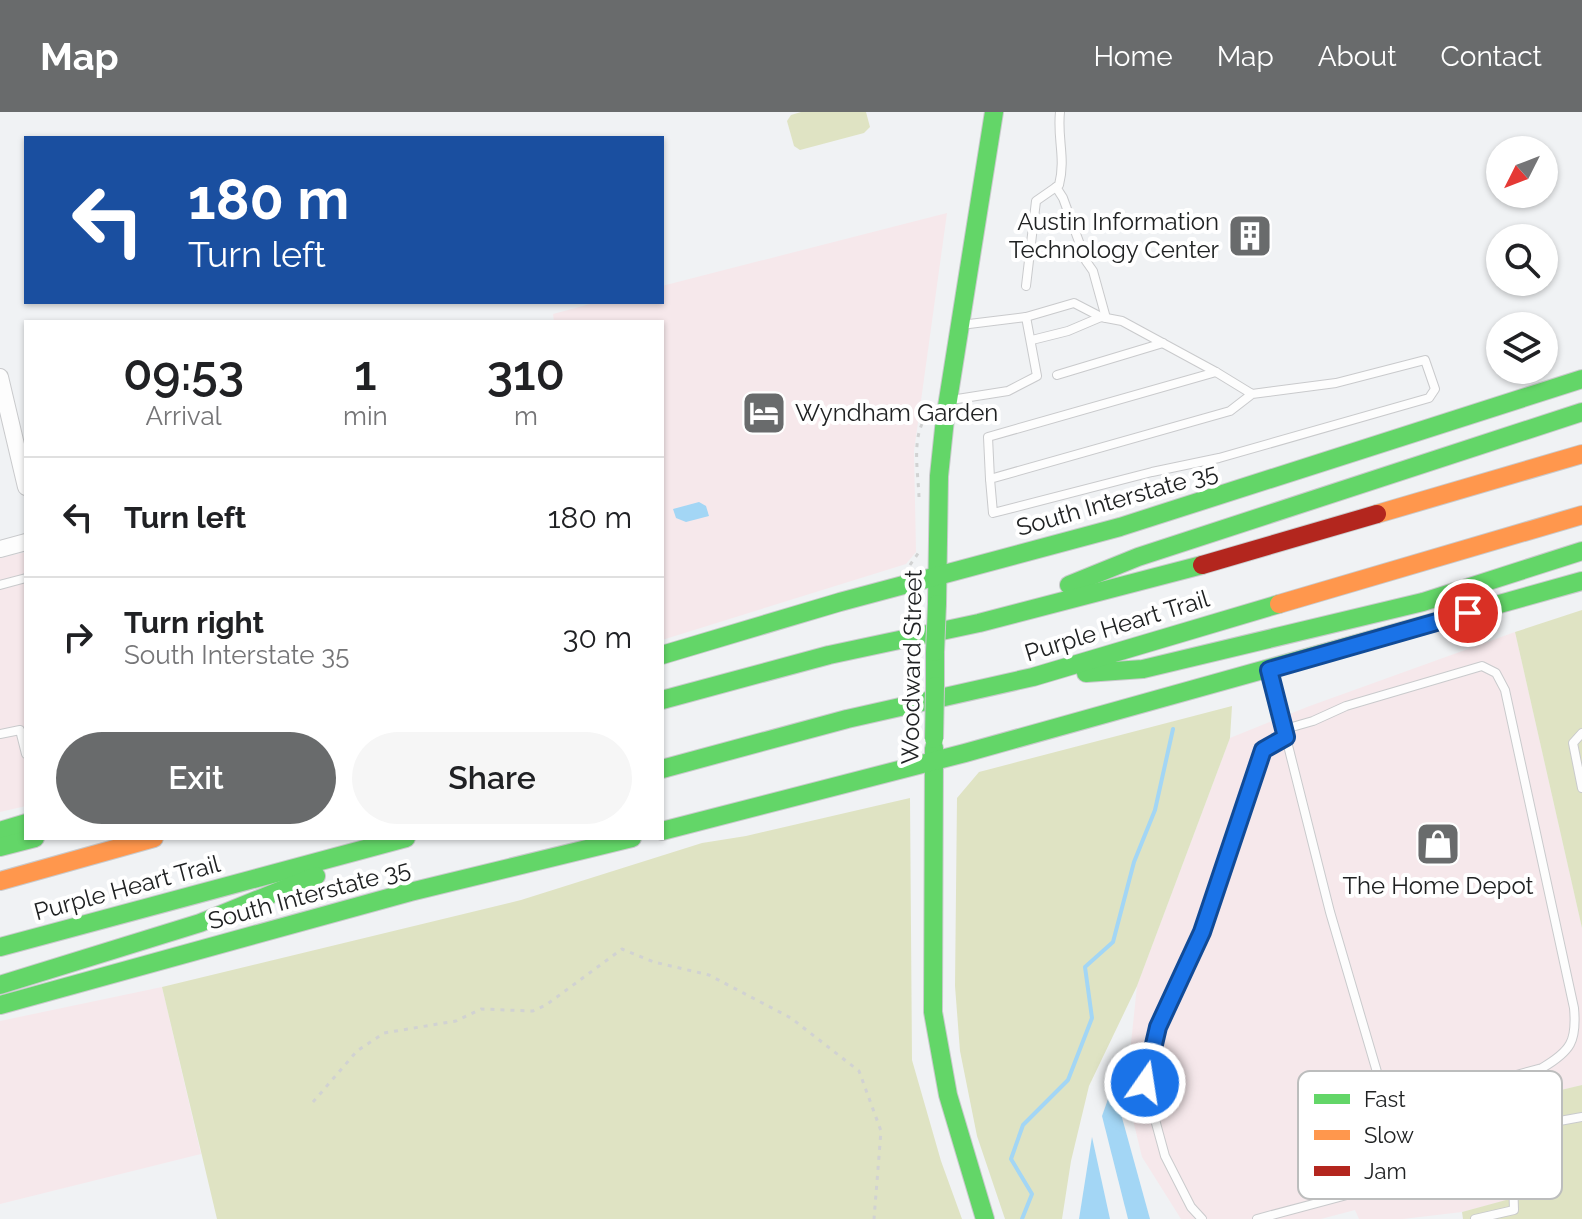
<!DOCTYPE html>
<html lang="en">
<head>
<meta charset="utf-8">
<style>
  :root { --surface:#fff; --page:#f6f6f6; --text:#202124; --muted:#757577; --line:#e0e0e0; --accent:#696b6c }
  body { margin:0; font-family:Raleway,sans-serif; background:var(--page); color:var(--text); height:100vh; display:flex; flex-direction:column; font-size:30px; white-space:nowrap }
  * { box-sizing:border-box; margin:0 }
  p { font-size:26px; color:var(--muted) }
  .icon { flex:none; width:44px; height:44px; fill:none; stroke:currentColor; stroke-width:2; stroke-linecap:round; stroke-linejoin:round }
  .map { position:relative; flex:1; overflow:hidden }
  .drawer { position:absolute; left:24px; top:208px; width:640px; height:520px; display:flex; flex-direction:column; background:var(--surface); border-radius:0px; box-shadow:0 2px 6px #0004 }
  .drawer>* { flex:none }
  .guide { position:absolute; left:24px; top:24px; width:640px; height:168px; border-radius:0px; box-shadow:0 2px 6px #0004; background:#1a4fa0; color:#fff; overflow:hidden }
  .needle { width:52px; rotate:228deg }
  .tools { position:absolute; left:1486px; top:24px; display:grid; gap:16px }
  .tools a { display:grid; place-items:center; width:72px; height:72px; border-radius:50%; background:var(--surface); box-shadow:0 2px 6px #0004; font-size:40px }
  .pin { position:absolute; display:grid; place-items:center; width:68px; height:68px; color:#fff; margin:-34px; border:4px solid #fff; border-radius:50%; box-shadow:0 2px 8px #0007 }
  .me { position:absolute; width:88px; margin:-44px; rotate:13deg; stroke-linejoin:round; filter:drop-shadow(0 0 6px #0008) }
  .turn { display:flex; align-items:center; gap:28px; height:168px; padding:0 32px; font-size:36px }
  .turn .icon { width:104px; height:104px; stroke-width:2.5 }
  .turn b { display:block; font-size:56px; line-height:68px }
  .eta { display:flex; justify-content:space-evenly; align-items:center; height:136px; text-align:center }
  .eta b { font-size:48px; font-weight:600; line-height:56px }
  .cta { display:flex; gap:16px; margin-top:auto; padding:16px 32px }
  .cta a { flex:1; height:92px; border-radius:48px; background:var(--accent); color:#fff; font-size:32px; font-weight:600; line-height:92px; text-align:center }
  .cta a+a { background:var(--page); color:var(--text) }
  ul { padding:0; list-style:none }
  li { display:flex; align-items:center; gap:24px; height:120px; padding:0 32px; border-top:2px solid var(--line) }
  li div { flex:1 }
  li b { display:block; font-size:30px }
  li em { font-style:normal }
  header { display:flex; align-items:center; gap:48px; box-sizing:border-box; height:112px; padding:0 40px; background:var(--accent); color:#fff }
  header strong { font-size:38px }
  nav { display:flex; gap:44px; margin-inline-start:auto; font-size:28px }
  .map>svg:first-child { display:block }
  .commercial { fill:#f6e8eb }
  .green { fill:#dfe3c3 }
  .water { fill:#a3d6f5 }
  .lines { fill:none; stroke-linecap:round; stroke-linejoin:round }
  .stream { stroke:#a3d6f5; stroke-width:4 }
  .lane-casing { stroke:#c9cacc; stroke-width:10 }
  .street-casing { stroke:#c9cacc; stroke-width:18 }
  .fast-casing { stroke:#c9cacc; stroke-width:20 }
  .slow-casing { stroke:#c9cacc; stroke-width:20 }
  .jam-casing { stroke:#c9cacc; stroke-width:20 }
  .path { stroke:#d1d2d2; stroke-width:3; stroke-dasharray:4 6; stroke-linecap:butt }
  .lane { stroke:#fdfdfd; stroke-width:8 }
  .street { stroke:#fdfdfd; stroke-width:16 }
  .fast { stroke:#63d668; stroke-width:18 }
  .slow { stroke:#ff974d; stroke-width:18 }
  .jam { stroke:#b3261e; stroke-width:18 }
  .fast-bridge-casing { stroke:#c9cacc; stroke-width:20; stroke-linecap:butt }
  .fast-bridge { stroke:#63d668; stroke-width:18 }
  .route-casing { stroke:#114b97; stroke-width:20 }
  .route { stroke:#1a73e8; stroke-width:14 }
  .labels { text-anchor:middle; stroke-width:8; stroke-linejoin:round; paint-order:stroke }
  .poi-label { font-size:24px; fill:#202223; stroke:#fff; text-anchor:end }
  .street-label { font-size:24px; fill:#202223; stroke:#fff }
  .key { fill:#fff; stroke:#bcbdbd; stroke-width:2 }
  .key-label { font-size:22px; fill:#202223 }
</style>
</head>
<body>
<header>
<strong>Map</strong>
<nav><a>Home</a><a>Map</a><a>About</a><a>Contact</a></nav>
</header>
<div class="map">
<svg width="1582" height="1107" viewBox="0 0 1582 1107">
  <rect width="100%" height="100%" fill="#f0f2f4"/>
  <!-- commercial -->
  <g class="commercial">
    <polygon points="947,101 914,339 916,440 906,452 662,528 662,210 554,210 553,202 598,190 662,190 662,174"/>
    <polygon points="26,440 26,694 0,700 0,446"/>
    <polygon points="1515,520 1582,816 1582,973 1486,996 1507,1088 1462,1100 1403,1107 1359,1107 1355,1098 1321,1107 1181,1107 1142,1045 1126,979 1137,874 1230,626 1307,595"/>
    <polygon points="162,875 201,1042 0,1092 0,909"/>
  </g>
  <!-- green -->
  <g class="green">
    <polygon points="801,0 866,0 870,15 864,21 800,38 794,34 787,9 791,3"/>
    <polygon points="1582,498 1582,816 1515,520"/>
    <polygon points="1232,594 1230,626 1137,874 1089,974 1071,1049 1062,1107 1005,1107 977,1024 960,939 955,874 957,686 979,660"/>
    <polygon points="910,686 912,948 941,1049 962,1107 217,1107 162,875 521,788 702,731 746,724"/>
    <polygon points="1582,973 1582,1107 1463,1107 1462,1100 1506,1088 1485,996"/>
  </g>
  <!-- water -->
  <g class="water">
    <polygon points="699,390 706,394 709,404 686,410 676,406 673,397"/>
    <polygon points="1113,973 1150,1107 1128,1107 1102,1004"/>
    <polygon points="1092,1025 1110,1107 1079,1107"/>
  </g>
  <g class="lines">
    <!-- stream -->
    <polyline class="stream" points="1022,1107 1032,1082 1011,1047 1023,1013 1068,968 1092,906 1085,855 1113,830 1134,750 1155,698 1173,617"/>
    <!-- lane casing -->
    <g class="lane-casing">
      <g id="lane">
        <polyline points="1056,75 1063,86 1086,149 1093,159 1106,206"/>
        <path d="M1026,174L1036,89L1059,73C1066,46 1057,27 1060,0"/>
        <polyline points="961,213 1026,205 1074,191 1101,205 1122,209 1216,260 1252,282 1336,271 1425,248 1435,277 1429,286 1219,346 1152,360 993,401 990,367 1230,299 1252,282"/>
        <polyline points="1032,228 1068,219 1101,205"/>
        <polyline points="1057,263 1163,231"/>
        <polyline points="951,288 1008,279 1037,264 1026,205"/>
        <polyline points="990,367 988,325 1216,260"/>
        <polyline points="0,473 26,466"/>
        <path d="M1285,617L1313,609L1346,594L1482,554L1496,561L1505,578L1574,896C1577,929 1571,939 1542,956L1388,998"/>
        <polyline points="1582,621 1573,631 1582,676"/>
        <polyline points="0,622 20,618 26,642"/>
        <polyline points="1202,1107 1191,1095 1165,1044 1145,971 1158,915 1202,820 1263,638 1286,625"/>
        <polyline points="1257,1107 1347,1083 1382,1078 1395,1070 1400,1058 1402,1045 1330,800 1269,558"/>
        <polyline points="1475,1107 1514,1098 1512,1034 1532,1014 1582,1005"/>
      </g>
    </g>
    <!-- street casing -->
    <g class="street-casing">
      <g id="street">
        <polyline points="0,265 26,375"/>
        <polyline points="0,437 26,430"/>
      </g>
    </g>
    <!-- fast casing -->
    <g class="fast-casing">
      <g id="fast">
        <polyline points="1069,473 1138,445 1582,300"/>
        <polyline points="937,492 939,364 945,307 994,0"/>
        <polyline points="935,540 935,574"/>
        <polyline points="662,543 840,490 1120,415 1582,267"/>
        <polyline points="1086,561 1143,557 1423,490 1582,439"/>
        <polyline points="662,588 829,543 979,511 1202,453"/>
        <polyline points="934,636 933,900 948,983 985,1107"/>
        <polyline points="662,657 847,607 1033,565 1279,492"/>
        <polyline points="0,719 26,711"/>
        <polyline points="662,719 965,641 1582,469"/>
        <polyline points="0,735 35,726"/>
        <polyline points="0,835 406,726"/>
        <polyline points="0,873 200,811 316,764"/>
        <polyline points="0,893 410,780 632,726"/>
      </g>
    </g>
    <!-- slow casing -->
    <g class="slow-casing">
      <g id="slow">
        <polyline points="1377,402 1582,342"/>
        <polyline points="1279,492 1582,403"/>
        <polyline points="0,769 154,726"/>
      </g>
    </g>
    <!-- jam casing -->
    <g class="jam-casing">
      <polyline id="jam" points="1202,453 1377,402"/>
    </g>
    <!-- path -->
    <g class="path">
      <path d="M919,385C918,358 911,325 927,303"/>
      <polyline points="910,453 919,440"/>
      <polyline points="313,990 357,939 384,921 456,909 481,897 533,899 546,893 622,837 654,850 709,863 791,906 859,959 881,1019 874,1107"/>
    </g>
    <!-- lane -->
    <use href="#lane" class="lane"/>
    <!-- street -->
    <use href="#street" class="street"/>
    <!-- fast -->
    <use href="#fast" class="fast"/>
    <!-- slow -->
    <use href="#slow" class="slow"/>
    <!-- jam -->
    <use href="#jam" class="jam"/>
    <!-- fast-bridge casing -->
    <g class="fast-bridge-casing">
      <g id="fast-bridge">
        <polyline points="935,540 937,492"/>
        <polyline points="934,627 935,574"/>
      </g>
    </g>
    <!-- fast-bridge -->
    <use href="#fast-bridge" class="fast-bridge"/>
  </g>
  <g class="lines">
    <!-- route casing -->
    <g class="route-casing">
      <polyline id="route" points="1145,971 1158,915 1202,820 1263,638 1286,625 1269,558 1468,501"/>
    </g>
    <!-- route -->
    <use href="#route" class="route"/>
  </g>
  <!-- icons -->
  <defs>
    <g id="building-square" transform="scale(2.3)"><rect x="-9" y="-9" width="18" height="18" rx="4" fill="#696b6c" stroke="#fff"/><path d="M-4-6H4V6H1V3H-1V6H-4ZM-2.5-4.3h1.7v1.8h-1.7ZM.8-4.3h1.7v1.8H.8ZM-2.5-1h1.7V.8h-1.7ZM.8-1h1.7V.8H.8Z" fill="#fff"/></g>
    <g id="hotel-square" transform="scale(2.3)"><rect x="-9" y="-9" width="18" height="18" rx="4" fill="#696b6c" stroke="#fff"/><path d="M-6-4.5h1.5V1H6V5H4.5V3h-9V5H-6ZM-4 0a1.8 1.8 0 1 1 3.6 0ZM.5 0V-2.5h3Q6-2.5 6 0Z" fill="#fff"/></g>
    <g id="shop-square" transform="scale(2.3)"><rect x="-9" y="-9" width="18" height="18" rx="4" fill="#696b6c" stroke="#fff"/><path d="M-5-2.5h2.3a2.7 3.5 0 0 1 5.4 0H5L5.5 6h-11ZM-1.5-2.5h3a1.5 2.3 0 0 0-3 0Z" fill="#fff"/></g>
  </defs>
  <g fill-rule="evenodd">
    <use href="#building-square" x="1250" y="124"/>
    <use href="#hotel-square" x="764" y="301"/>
    <use href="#shop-square" x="1438" y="732"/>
  </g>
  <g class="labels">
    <!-- poi labels -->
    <g class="poi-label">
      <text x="1219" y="118">Austin Information<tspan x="1219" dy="28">Technology Center</tspan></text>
      <text x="795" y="309" text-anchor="start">Wyndham Garden</text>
      <text x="1438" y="782" text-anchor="middle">The Home Depot</text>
    </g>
    <!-- street labels -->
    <g class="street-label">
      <text transform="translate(1117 388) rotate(-16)" y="8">South Interstate 35</text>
      <text transform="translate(1117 514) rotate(-17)" y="8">Purple Heart Trail</text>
      <text transform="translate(912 555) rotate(-89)" y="8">Woodward Street</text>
      <text transform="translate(127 776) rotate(-15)" y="8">Purple Heart Trail</text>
      <text transform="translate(309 783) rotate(-15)" y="8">South Interstate 35</text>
    </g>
  </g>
  <!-- legend -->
  <rect x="1298" y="959" width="264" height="128" rx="12" class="key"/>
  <rect x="1314" y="982" width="36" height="10" fill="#63d668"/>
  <rect x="1314" y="1018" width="36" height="10" fill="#ff974d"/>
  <rect x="1314" y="1054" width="36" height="10" fill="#b3261e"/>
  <g class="key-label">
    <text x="1364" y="995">Fast</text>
    <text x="1364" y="1031">Slow</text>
    <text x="1364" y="1067">Jam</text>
  </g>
</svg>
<div class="tools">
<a><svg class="needle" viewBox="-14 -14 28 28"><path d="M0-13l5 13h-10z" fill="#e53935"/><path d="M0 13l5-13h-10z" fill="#757577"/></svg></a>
<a><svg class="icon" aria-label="search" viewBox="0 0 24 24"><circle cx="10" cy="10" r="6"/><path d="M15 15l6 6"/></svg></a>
<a><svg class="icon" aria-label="layers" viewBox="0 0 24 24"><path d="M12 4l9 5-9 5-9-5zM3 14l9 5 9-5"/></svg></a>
</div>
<div class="pin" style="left:1468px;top:501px;background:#d93025"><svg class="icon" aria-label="arrive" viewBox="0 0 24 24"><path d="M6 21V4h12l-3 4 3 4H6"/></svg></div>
<svg class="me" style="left:1145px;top:971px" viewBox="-20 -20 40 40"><circle r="17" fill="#1a73e8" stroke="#fff" stroke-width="3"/><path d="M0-11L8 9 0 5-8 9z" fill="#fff"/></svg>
<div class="guide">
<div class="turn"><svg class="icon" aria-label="left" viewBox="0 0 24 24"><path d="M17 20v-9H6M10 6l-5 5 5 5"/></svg><div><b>180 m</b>Turn left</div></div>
</div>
<section class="drawer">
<div class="eta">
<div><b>09:53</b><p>Arrival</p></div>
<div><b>1</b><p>min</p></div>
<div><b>310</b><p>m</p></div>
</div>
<ul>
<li><svg class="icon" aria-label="left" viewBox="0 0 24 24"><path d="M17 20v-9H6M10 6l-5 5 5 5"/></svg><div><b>Turn left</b></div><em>180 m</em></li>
<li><svg class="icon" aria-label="right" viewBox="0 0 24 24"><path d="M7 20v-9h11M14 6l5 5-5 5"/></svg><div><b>Turn right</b><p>South Interstate 35</p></div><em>30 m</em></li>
</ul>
<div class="cta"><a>Exit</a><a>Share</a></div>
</section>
</div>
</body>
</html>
